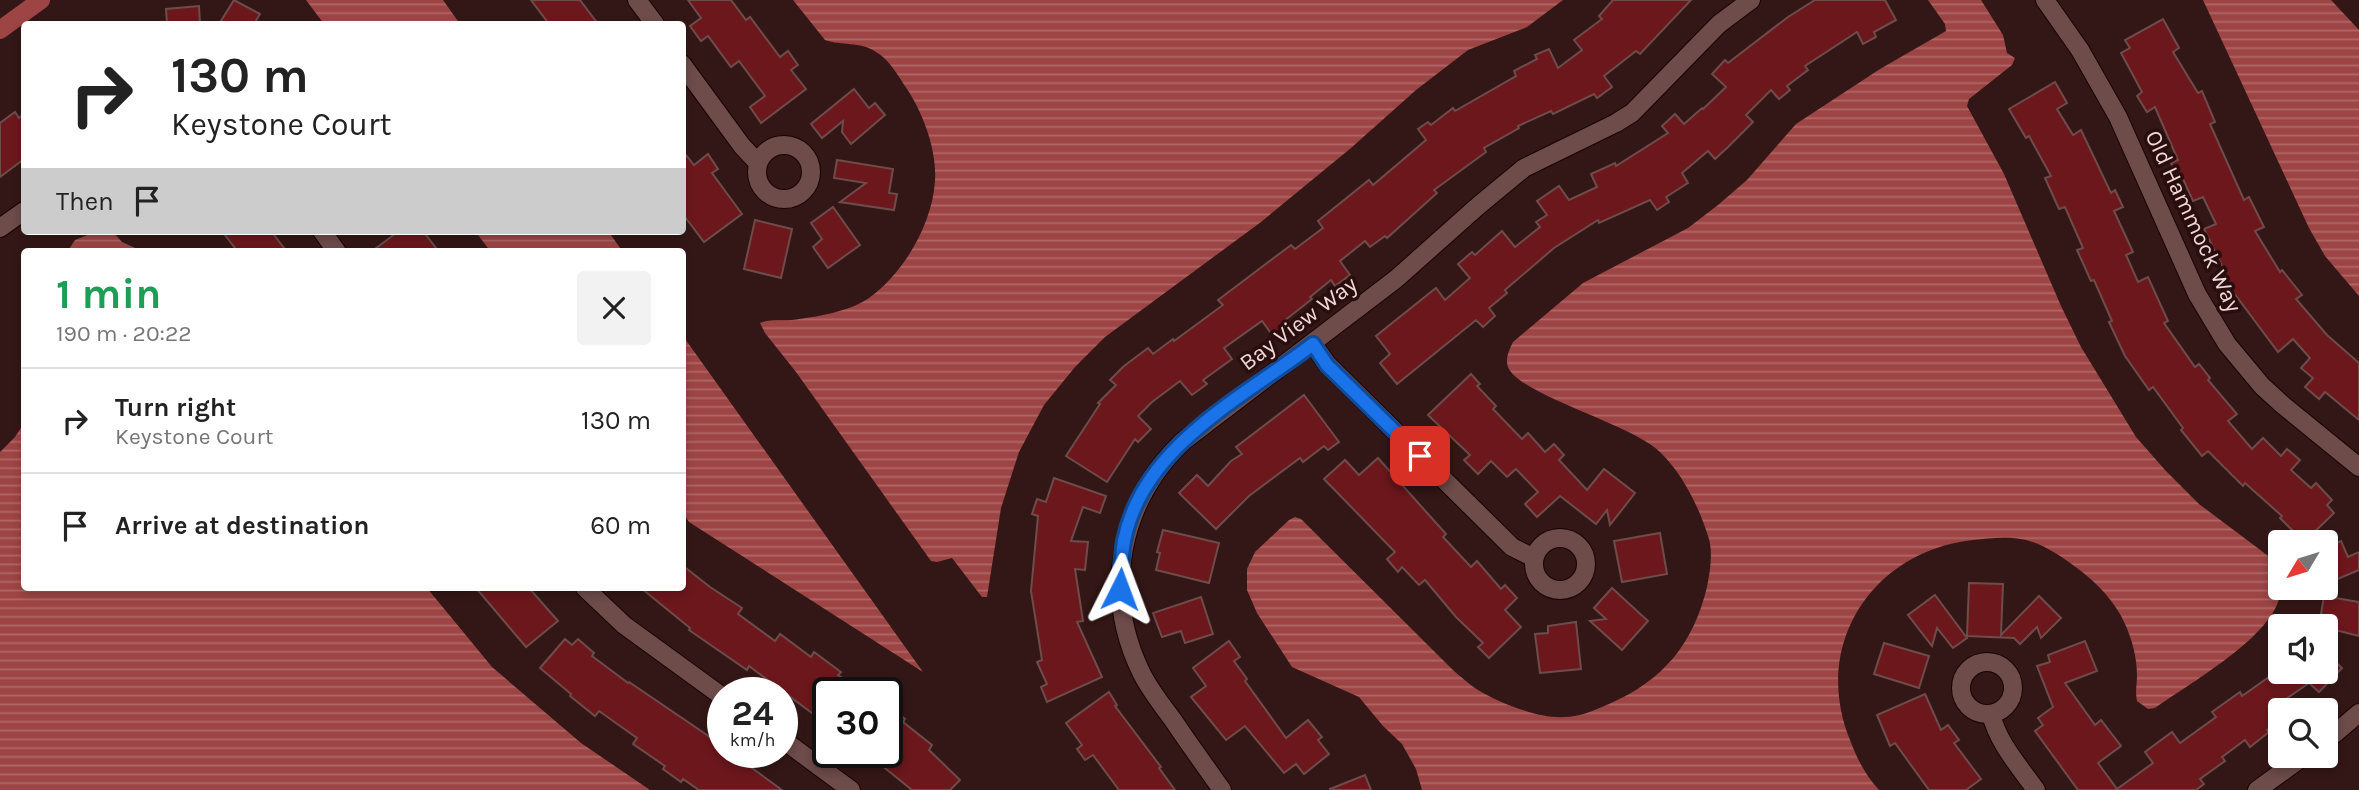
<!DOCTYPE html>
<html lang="en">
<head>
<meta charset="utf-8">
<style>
  :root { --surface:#fff; --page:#f2f2f2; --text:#222; --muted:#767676; --line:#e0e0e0 }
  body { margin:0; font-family:Karla,sans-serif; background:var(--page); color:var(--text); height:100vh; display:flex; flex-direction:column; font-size:26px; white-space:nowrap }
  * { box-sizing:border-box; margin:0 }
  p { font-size:23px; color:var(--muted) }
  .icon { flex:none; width:38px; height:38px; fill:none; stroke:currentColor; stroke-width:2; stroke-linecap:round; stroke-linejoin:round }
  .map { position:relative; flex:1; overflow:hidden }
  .details { position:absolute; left:21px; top:248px; width:665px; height:343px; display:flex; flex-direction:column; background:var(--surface); border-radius:7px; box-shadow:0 4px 10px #0003 }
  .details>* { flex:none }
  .top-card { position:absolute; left:21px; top:21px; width:665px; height:214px; border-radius:7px; box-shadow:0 4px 10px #0003; background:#fff; color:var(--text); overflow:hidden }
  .needle { width:46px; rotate:232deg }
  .tools { position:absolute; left:2268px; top:530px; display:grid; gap:14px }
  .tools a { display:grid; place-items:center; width:70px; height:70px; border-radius:7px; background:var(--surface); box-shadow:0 4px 10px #0003; font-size:35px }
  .speed { position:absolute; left:707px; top:677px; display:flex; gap:14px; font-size:35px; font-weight:700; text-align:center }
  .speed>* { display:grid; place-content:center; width:91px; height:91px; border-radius:50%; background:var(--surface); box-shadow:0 4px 10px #0003; line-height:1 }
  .speed small { font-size:18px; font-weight:400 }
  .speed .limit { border:4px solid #111; border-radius:10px; background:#fff; color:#111 }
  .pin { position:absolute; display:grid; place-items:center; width:60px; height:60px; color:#fff; margin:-30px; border-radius:14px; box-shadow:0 4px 10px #0006 }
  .me { position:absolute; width:77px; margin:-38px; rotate:3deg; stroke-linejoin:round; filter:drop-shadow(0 0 5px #0008) }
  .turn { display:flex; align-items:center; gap:24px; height:147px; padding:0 35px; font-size:32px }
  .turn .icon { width:91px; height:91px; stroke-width:2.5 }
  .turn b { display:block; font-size:49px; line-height:60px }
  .then { display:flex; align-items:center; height:66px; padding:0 35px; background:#0003; gap:14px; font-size:26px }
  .round { display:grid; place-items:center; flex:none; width:74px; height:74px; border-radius:7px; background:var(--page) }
  .summary { display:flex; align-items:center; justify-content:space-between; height:119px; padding:0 35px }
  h1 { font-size:42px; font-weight:700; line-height:52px; color:#1e9e55 }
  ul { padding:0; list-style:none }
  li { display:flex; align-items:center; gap:21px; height:105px; padding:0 35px; border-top:2px solid var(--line) }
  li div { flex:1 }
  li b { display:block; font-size:26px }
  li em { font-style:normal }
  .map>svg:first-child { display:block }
  .water { fill:url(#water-rules) }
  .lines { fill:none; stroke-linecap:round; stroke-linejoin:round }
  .canal { stroke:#9d4544; stroke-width:18 }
  .building { fill:#6c171c; stroke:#6d4c4a; stroke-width:2 }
  .minor-casing { stroke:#190303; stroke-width:20 }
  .minor { stroke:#6d4c4a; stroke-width:18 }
  .route-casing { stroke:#114b97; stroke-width:18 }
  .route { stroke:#1a73e8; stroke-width:12 }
  .labels { text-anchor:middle; stroke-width:7; stroke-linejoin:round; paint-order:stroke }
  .street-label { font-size:23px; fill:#ecd8d7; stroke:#290e0d }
</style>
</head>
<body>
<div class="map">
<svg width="2359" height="790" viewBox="0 0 2359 790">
  <defs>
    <pattern id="water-rules" width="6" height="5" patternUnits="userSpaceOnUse" patternTransform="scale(1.75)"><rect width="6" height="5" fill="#9d4544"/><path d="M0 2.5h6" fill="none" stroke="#af6867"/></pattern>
  </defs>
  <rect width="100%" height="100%" fill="#331716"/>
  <!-- water -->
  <g class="water">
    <polygon points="306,0 443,0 460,24 324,24"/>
    <path d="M793,0H1563L1527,27L1468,50L1416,90L1351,148L1261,222L1105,337L1075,367L1044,405L1019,452L1001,508L987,597H982L952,558L937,562L931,561L796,372L765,333L760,323C770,319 781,321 792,320C815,317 849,312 869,298C904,273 933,223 935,180C937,150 923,113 907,89C898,76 890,60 876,52C860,41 842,46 825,40Z"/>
    <path d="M1928,0H1981L2003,35L2007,53L2015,58L2012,65L1969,99L1967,106L2004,174L2061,306L2081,347L2136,437L2165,470L2199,504L2271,558C2277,571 2283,585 2279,599C2268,639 2189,684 2155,708L2148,709L2137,701C2135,692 2137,684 2137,675C2137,658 2132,639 2125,624C2115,601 2097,583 2077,568C2062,557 2045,545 2026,540C2009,536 1990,538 1973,540C1873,551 1811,644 1850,740C1857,759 1866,776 1879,790H1422L1416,769L1402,744L1383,726L1359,697L1292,667L1257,613L1247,590V569L1255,552L1289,520L1295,517L1301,519L1453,670C1461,677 1470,685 1478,690C1499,703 1540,719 1564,717C1580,717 1595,710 1609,704C1664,680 1693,644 1707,587C1710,572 1713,554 1709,539C1700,509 1683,474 1660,452C1632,424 1519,395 1508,367C1505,359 1509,350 1513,342L1583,283L1688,228L1718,205L1747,180L1796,124L1880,69L1946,31L1945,24Z"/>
    <polygon points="2203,0 2331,0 2359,30 2359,296 2325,256 2309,228"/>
    <polygon points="97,231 113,232 122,242 144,252 67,252 75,240"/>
    <polygon points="475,231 608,231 623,252 491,252"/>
    <polygon points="682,336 683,336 923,672 689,522 683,513"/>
    <polygon points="24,423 24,588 427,588 492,667 581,743 650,790 0,790 0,452 15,437"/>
  </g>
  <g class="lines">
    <!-- canal -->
    <polyline class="canal" points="0,30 41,0"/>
  </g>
  <!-- building -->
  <g class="building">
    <polygon points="234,0 260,14 254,24 219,24"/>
    <polygon points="531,0 580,0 598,24 549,24"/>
    <polygon points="688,0 731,0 746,20 750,17 780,57 788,51 798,65 791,70 806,89 761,123 750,107 765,96 739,61 731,67 708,36 701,41 690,26 701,18"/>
    <polygon points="1613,0 1691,0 1640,54 1636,51 1604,76 1612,87 1597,98 1594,94 1553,114 1551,111 1518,126 1519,128 1484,148 1486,152 1434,190 1437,193 1387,238 1385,236 1370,247 1365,241 1340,261 1350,275 1335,286 1331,280 1310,297 1312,299 1284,321 1288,325 1273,336 1262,321 1224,348 1232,359 1203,380 1207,384 1192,395 1180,381 1152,402 1138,416 1151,429 1138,442 1135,439 1107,482 1066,456 1100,404 1098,403 1116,385 1110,380 1124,366 1148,348 1153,354 1173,339 1174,341 1223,305 1218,300 1291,245 1295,249 1323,228 1318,221 1369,180 1373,185 1426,140 1418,129 1428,122 1431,125 1453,108 1455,111 1516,76 1514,71 1537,59 1535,55 1549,49 1558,68 1582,50 1574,40 1602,19 1599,16"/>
    <polygon points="1815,0 1885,0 1896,20 1874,32 1876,37 1863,44 1857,32 1805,66 1808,70 1787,86 1790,90 1779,99 1771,90 1746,115 1753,122 1728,147 1715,159 1708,151 1682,173 1688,183 1666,197 1669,202 1657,210 1650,200 1599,223 1598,220 1554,248 1505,290 1507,293 1489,308 1495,316 1483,327 1476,320 1397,384 1380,363 1390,354 1376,336 1436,288 1445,300 1470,278 1458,264 1472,252 1475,255 1502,231 1515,247 1540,227 1536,222 1547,215 1537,201 1559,186 1569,200 1597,187 1591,174 1615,163 1616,166 1668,133 1662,126 1675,114 1684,124 1702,108 1703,109 1726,87 1712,74 1725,60 1728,63 1788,17"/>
    <polygon points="199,6 200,24 167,24 166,9"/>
    <polygon points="2163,19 2179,48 2173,52 2198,93 2202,91 2215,122 2210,124 2244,200 2249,197 2264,227 2255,231 2280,272 2282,270 2302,295 2296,299 2327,335 2359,363 2359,420 2325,392 2319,399 2305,387 2313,378 2301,368 2310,358 2293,339 2278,352 2231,289 2228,291 2218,274 2224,270 2204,229 2216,224 2203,197 2193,201 2183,179 2179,180 2171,163 2178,160 2155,107 2147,112 2137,96 2142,92 2121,53 2130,48 2125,40"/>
    <polygon points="2055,82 2067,103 2057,109 2073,135 2081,130 2111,193 2115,190 2123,207 2114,211 2133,252 2126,255 2138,282 2148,277 2168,321 2164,323 2195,367 2199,364 2210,378 2208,380 2237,414 2228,421 2252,449 2263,438 2281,456 2287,449 2300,460 2291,470 2311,488 2316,483 2332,500 2327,505 2334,513 2304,542 2280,518 2282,516 2245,483 2243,486 2208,451 2202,456 2181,430 2183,428 2153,387 2149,390 2125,356 2109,322 2112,321 2094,280 2091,281 2077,250 2083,248 2065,207 2059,209 2045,178 2051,176 2029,136 2026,138 2009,109"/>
    <polygon points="854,89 869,108 875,103 885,115 851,144 842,132 843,121 822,138 811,124"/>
    <polygon points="15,112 19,118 24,114 24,159 0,177 0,123"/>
    <polygon points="682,150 694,165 708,154 718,169 712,173 742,214 704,242 682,213"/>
    <polygon points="837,160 893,169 889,193 897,194 894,210 840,202 866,183 834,178"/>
    <polygon points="833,207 860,245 828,268 813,247 822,239 811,223"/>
    <polygon points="755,220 792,229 781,278 744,269"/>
    <polygon points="222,231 271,231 287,252 238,252"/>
    <polygon points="399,231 423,231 439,252 371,252"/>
    <polygon points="1471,374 1480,384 1477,386 1496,406 1493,409 1522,439 1528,433 1545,452 1554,444 1564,455 1559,460 1587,490 1604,469 1635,493 1610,525 1607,510 1596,524 1560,496 1537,517 1525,504 1538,492 1516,469 1507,477 1491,461 1478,474 1464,460 1470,455 1428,415"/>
    <polygon points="1304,395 1339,442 1328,450 1324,446 1303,462 1300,458 1249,496 1216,529 1179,493 1197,475 1208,486 1231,461 1242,454 1236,447"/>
    <polygon points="1378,458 1446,534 1443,537 1471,567 1477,561 1501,589 1505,585 1517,598 1505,610 1521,627 1489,658 1478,647 1483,643 1456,617 1425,580 1419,585 1402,567 1398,572 1387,559 1395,552 1324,479 1345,460 1359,475"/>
    <polygon points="1054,478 1106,496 1100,513 1083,507 1071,541 1088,542 1085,570 1075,569 1083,621 1077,622 1102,677 1047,702 1041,687 1047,684 1037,662 1042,660 1031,591 1038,516 1032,514 1037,499 1046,502"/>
    <polygon points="1163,530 1219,543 1209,583 1156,570 1160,553 1157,552"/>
    <polygon points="1660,533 1667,574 1622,582 1614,541"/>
    <polygon points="2341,541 2348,557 2359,552 2359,570 2326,584 2326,547"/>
    <polygon points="682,565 710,587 742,608 738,614 775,641 780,634 811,657 814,652 841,672 838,675 864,693 828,693 828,725 749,666 747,670 689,630 690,628 641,588 682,588"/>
    <polygon points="1969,583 2003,584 2001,635 2039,596 2061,618 2041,638 2037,627 2020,644 2014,638 1967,636"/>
    <polygon points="476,588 529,588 558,621 526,647"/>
    <polygon points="1612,588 1648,621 1622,650 1590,621 1606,619 1594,608"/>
    <polygon points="1935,595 1967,638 1953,648 1937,628 1932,646 1908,615"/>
    <polygon points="2324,596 2359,602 2359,636 2319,626"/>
    <polygon points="1201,597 1213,634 1185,643 1181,631 1162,637 1153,613"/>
    <polygon points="1576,622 1581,669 1540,673 1535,634 1548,633 1548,626"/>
    <polygon points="565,639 572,645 578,639 594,653 592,656 628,683 629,682 707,735 723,749 723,752 730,752 782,790 699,790 683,779 681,782 663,769 665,766 633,744 637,738 599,711 595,716 570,696 571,694 540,668"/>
    <polygon points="1229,641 1240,657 1234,661 1247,679 1245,681 1286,738 1308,720 1322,737 1318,740 1329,754 1304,774 1296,764 1284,773 1245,726 1226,740 1191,697 1206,686 1193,668"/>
    <polygon points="2085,641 2097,671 2065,683 2095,725 2101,720 2121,746 2098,763 2117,789 2153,763 2145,752 2172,732 2180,743 2216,717 2212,712 2240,692 2242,696 2276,672 2326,672 2326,653 2342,668 2319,692 2309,683 2286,699 2294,710 2280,710 2280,720 2267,730 2269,732 2250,747 2245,740 2222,757 2225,761 2200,779 2204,784 2196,790 2078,790 2035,731 2043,725 2038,718 2053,707 2037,666 2050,662 2048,655"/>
    <polygon points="1884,643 1929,656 1919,688 1874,674"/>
    <polygon points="1109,692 1117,705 1115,706 1161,767 1159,768 1175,790 1119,790 1093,755 1085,760 1077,749 1082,745 1066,723"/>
    <polygon points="1925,694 1941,730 1948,725 1959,740 1954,743 1981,779 1966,790 1929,790 1895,743 1890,746 1877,715"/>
    <polygon points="887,704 905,719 903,722 932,745 929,750 960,780 950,790 912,790 865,752 887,752"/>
    <polygon points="1365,775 1371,790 1330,790 1330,789"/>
  </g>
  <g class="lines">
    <!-- minor casing -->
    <g class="minor-casing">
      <g id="minor">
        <polyline points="637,0 655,24"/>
        <polyline points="2045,0 2080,50 2118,117 2197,294 2227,344 2262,386 2284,406 2359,467"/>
        <polyline points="682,64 742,146 758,163"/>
        <circle cx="784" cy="172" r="27"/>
        <polyline points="0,228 24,211"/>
        <polyline points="322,231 337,252"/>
        <polyline points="1313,344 1327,364 1512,547 1534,558"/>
        <circle cx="1560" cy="564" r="26"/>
        <polyline points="585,588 624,625 723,697"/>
        <circle cx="1987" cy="688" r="26"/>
        <path d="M1991,714C1998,743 2019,766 2036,790"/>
        <polyline points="782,739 851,790"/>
        <polyline points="2326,741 2359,713"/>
        <path d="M1222,790C1206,767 1189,744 1173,720C1162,705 1149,689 1141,672C1102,592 1120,503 1182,442L1396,279L1478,206L1524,168L1616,123L1632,113L1719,24L1751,0"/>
        <polyline points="2257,790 2304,756"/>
      </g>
    </g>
    <!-- minor -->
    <use href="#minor" class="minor"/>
  </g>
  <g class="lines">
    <!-- route casing -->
    <g class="route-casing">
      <path id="route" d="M1120,589C1121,573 1121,557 1124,541C1143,445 1243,398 1313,344L1327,365L1420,456"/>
    </g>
    <!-- route -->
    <use href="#route" class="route"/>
  </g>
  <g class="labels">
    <!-- street labels -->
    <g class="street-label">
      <text transform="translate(2194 221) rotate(65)" y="8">Old Hammock Way</text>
      <text transform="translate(1298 323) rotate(-37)" y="8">Bay View Way</text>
    </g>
  </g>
</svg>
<div class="tools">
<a><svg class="needle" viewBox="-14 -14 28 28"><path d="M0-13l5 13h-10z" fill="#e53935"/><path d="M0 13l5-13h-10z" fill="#767676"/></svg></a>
<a><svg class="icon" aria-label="sound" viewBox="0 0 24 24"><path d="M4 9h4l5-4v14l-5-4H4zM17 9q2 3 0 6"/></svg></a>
<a><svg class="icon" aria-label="search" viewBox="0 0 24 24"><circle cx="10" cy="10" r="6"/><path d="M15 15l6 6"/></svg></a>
</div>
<div class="speed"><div>24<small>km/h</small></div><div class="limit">30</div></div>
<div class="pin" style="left:1420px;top:456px;background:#d93025"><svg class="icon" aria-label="arrive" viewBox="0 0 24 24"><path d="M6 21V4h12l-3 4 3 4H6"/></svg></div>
<svg class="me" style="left:1120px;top:589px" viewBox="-20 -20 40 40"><path d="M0-17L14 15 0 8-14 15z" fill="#1a73e8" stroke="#fff" stroke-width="4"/></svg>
<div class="top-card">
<div class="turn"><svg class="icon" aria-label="right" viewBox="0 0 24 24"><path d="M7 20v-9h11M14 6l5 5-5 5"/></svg><div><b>130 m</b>Keystone Court</div></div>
<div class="then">Then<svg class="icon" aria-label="arrive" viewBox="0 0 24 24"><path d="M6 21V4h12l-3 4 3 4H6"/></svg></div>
</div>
<section class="details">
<div class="summary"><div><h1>1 min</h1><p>190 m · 20:22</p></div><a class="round"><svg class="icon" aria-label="close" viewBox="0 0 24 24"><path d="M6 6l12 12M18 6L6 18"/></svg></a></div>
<ul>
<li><svg class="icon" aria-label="right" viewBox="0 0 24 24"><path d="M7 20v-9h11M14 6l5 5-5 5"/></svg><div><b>Turn right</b><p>Keystone Court</p></div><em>130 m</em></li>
<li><svg class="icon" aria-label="arrive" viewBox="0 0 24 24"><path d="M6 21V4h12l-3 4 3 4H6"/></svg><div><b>Arrive at destination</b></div><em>60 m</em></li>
</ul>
</section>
</div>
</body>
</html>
